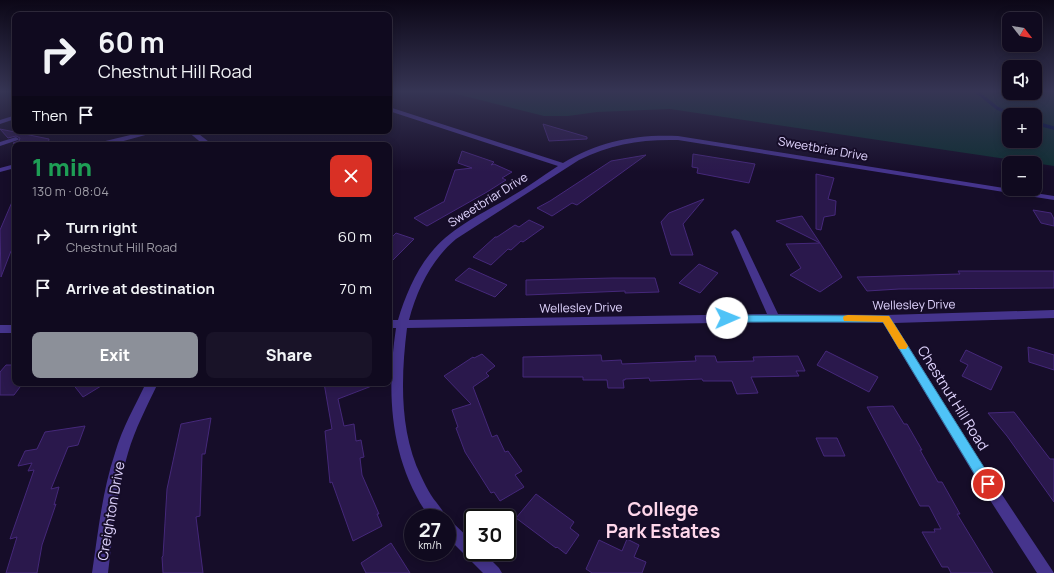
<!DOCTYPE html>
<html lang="en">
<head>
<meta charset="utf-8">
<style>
  :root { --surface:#100a1f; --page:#191328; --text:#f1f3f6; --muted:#9c9aa4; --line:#302b3d; --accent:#8c9099 }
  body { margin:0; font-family:Manrope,sans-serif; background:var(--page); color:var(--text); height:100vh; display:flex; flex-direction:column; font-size:15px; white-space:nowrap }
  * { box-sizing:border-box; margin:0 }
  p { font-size:13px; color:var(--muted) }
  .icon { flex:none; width:22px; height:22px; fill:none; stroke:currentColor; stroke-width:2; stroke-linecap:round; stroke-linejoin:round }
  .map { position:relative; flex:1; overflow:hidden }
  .panel { position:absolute; left:12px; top:142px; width:380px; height:244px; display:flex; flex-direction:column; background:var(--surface); border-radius:8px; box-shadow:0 2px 10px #0003,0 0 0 1px var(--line) }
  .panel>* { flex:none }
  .hud { position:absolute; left:12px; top:12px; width:380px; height:122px; border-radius:8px; box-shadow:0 2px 10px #0003,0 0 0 1px var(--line); background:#100a1f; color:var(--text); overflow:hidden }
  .needle { width:26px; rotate:121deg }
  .tools { position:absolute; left:1002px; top:12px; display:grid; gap:8px }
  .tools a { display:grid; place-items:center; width:40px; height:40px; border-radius:8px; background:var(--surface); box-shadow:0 2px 10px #0003,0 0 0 1px var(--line); font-size:20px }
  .speed { position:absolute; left:404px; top:509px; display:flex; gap:8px; font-size:20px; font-weight:700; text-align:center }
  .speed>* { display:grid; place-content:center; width:52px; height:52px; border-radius:50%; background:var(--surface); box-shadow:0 2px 10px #0003,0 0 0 1px var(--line); line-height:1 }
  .speed small { font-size:10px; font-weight:400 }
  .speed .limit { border:2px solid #111; border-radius:6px; background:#fff; color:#111 }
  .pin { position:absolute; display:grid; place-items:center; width:34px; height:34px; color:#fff; margin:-17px; border:2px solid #fff; border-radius:50%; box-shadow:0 1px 4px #0007 }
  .me { position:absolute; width:44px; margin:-22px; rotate:89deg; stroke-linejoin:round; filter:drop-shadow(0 0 3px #0008) }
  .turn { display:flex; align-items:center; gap:14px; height:84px; padding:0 20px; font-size:18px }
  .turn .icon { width:52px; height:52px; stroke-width:2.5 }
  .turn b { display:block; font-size:28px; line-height:34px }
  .then { display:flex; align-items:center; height:38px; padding:0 20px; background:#0003; gap:8px; font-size:15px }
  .round { display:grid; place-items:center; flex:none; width:42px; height:42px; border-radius:8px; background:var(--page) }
  .overview { display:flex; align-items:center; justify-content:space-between; height:68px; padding:0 20px }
  h1 { font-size:24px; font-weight:800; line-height:30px; color:#1e9e55 }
  .action { display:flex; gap:8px; margin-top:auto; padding:8px 20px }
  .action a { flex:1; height:46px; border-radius:8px; background:var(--accent); color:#fff; font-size:16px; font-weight:800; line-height:46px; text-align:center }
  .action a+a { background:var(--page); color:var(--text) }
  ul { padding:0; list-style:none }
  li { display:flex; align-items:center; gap:12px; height:52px; padding:0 20px }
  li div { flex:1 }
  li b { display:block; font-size:15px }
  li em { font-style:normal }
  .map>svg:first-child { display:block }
  .green { fill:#102f34; fill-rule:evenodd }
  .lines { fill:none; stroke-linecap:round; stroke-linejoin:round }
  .stream { stroke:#05144a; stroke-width:3.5 }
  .building { fill:#2a184c; stroke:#45287a }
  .lane { fill:#45348c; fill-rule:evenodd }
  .street { fill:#45348c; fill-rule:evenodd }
  .route { fill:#4fc3f7; stroke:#337fa1 }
  .slow { fill:#f59e0b }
  .labels { text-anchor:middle; stroke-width:4; stroke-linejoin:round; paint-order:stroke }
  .street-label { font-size:12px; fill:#e1d5ff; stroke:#160d29 }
  .near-street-label { font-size:14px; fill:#e1d5ff; stroke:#160d29 }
  .near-district-label { font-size:19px; font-weight:bold; fill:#ffd7eb; stroke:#160d29 }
</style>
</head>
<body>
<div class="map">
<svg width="1054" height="573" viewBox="0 0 1054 573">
  <rect width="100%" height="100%" fill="#160d29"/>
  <!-- green -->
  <path class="green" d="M448,92H1054V166L670,109L597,112L568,116H544ZM1009,115H1035V141H1009Z"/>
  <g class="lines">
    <!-- stream -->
    <g class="stream">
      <polyline points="977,92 997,108 1013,115"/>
      <polyline points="1035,123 1054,128"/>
    </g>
  </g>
  <!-- building -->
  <g class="building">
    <polygon points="543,124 587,137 587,139 549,141"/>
    <polygon points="0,129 49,139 48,145 15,145 13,143 19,141 20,138 16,136 8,138"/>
    <polygon points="462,151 494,162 491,165 494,164 512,172 502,178 506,180 487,192 427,226 414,218 443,202 444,202 455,170 472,168 458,163"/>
    <polygon points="693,154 755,164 749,183 697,173 698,168 692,167"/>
    <polygon points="646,155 577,205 572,203 552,216 537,208 550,201 611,161"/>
    <polygon points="816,174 834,178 828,199 836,201 835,215 824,217 821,230 816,229"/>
    <polygon points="15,195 15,250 11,251 1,277 0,230"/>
    <polygon points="704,199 683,224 693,255 671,255 661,222 669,213"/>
    <polygon points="1033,210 1051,213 1054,219 1054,226 1041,223"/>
    <polygon points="802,216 820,243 776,221"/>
    <polygon points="529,220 544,227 523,242 521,241 511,250 508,249 491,265 473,257 495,237 497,237 515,225 519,227"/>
    <polygon points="396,233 414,239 389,264 389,240"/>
    <polygon points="820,243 842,277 820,292 790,275 801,268 786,244"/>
    <polygon points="699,264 718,273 700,293 679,283"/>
    <polygon points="469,268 507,285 495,297 455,280"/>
    <polygon points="958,271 1054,271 1054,288 899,289 867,291 857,277 960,274"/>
    <polygon points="613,278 655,278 659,292 625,293 625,291 526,295 526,280"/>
    <polygon points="1028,347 1054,355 1054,370 1029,362"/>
    <polygon points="966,350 1002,367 991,390 962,376 968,365 960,361"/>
    <polygon points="826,351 878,377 869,392 817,365"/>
    <polygon points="482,354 495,366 486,373 489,376 473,387 492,437 497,435 505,452 508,451 522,471 515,475 524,487 500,501 494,492 491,493 465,452 456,428 458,427 452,410 471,404 444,376 473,357 474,358"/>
    <polygon points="601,355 602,361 621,360 622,364 696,361 695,356 715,356 717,362 754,361 753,357 798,356 805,371 796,371 799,376 751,377 758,393 737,394 732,381 703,381 702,379 650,381 649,378 625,379 625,380 623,380 624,388 608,388 607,380 583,380 583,377 523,377 523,357"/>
    <polygon points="6,365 15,365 15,383 23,383 14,395 0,395 0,372"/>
    <polygon points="72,383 106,383 83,397"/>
    <polygon points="324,383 377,383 377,384 338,399 344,426 354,424 356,441 361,440 364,457 360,458 362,475 379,514 377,514 382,526 353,541 332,482 330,483 325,431 332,429"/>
    <polygon points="893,406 904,424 907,424 922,450 920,450 938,482 942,482 960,514 957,514 993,573 951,573 948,567 942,567 922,532 935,532 934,529 941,529 929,506 920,506 867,407"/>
    <polygon points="1014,412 1050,459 1054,459 1054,502 1007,436 988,413"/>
    <polygon points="211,418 205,454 202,454 200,516 196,517 203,573 163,573 162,557 163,556 167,489 181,424"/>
    <polygon points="85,426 78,445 68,447 51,489 59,487 54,505 56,504 42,545 37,573 6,573 17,537 10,539 34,470 28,471 32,463 18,466 25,451 37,449 45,432"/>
    <polygon points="816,438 837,438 845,456 824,456"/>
    <polygon points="536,494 574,522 570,528 579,535 566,554 557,547 556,548 516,518"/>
    <polygon points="627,539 639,545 634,557 646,562 642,573 592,573 586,569 599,540 622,551"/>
    <polygon points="391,543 410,573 366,573 361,563"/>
  </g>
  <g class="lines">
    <!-- lane -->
    <g class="lane">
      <polygon points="13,116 15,117 15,119 0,124 0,120"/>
      <polygon points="16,137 19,139 18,140 0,146 0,142"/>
    </g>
    <!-- street -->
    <g class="street">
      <path d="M389,107L563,163C599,141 637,134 678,136L1054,196V200L678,140C642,139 611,144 579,160L456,239C432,259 417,289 409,320L767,314L731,232L735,229L739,232L778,314L886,315L1054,310V318L894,323L989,475L1054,573H1037L979,483L883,323L774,322L407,328C401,376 399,431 421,476C424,482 427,489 431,495C436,503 443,509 446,518H430C390,462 386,394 396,328H389V320H398C405,296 417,268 434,249C454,226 485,212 512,196C528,187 542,176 558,166L389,111Z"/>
      <polygon points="147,131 160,131 109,145 96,145 97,143"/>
      <polygon points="187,131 195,131 213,145 204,145"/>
      <polygon points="15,164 15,168 0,172 0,168"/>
      <rect x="0" y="325" width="15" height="8"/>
      <path d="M146,383H158C147,406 135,429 128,453C116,492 113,533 108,573H92C98,533 102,492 115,453C122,428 135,406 146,383Z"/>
      <polygon points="447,520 452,522 473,542 473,552 483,552 499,568 502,573 483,573 447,537"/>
    </g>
  </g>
  <!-- sky -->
  <linearGradient id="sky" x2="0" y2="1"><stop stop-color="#0c0717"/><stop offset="0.53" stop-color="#363554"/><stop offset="1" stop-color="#363554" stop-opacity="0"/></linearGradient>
  <rect width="1054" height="172" fill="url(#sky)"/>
  <!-- route -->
  <polygon class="route" points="727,315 889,316 992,480 994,484 992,488 988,490 983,488 883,322 727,322 722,318"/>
  <!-- slow -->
  <polygon class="slow" points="848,315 889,316 908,346 906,349 899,349 883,322 844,321 843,318 844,316"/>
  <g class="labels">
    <!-- street labels -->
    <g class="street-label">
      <text transform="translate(823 149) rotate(10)" y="4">Sweetbriar Drive</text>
      <text transform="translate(488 200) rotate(-32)" y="4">Sweetbriar Drive</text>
      <text transform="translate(914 305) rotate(-1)" y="4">Wellesley Drive</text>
      <text transform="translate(581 308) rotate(-1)" y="4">Wellesley Drive</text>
    </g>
    <!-- near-street labels -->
    <g class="near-street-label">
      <text transform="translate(953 398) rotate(58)" y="5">Chestnut Hill Road</text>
      <text transform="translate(111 511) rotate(-80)" y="5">Creighton Drive</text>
    </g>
    <!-- near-district labels -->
    <g class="near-district-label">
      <text x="663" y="516">College<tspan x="663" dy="22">Park Estates</tspan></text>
    </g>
  </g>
</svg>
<div class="tools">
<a><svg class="needle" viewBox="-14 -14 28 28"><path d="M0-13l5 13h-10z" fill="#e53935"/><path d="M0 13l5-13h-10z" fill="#9c9aa4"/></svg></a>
<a><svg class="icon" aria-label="sound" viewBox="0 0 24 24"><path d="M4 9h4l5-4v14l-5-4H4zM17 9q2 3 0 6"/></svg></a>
<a>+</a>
<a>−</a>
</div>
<div class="speed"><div>27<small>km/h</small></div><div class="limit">30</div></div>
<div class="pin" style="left:988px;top:484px;background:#d93025"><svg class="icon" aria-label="arrive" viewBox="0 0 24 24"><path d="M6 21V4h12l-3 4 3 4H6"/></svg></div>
<svg class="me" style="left:727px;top:318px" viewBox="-20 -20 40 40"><circle r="19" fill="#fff"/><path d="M0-13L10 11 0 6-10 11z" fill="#4fc3f7"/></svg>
<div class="hud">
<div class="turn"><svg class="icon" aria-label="right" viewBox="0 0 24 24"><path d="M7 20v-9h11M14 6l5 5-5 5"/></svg><div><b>60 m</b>Chestnut Hill Road</div></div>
<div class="then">Then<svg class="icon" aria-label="arrive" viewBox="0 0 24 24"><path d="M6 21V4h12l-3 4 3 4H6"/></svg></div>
</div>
<section class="panel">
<div class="overview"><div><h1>1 min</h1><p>130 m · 08:04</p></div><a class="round" style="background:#d93025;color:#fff"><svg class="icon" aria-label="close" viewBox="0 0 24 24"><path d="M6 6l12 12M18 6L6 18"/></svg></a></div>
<ul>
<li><svg class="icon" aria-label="right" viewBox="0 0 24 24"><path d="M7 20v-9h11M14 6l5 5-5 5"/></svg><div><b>Turn right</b><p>Chestnut Hill Road</p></div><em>60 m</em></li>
<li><svg class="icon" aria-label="arrive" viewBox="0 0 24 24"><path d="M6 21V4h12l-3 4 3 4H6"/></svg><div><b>Arrive at destination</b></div><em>70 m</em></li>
</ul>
<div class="action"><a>Exit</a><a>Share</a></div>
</section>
</div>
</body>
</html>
